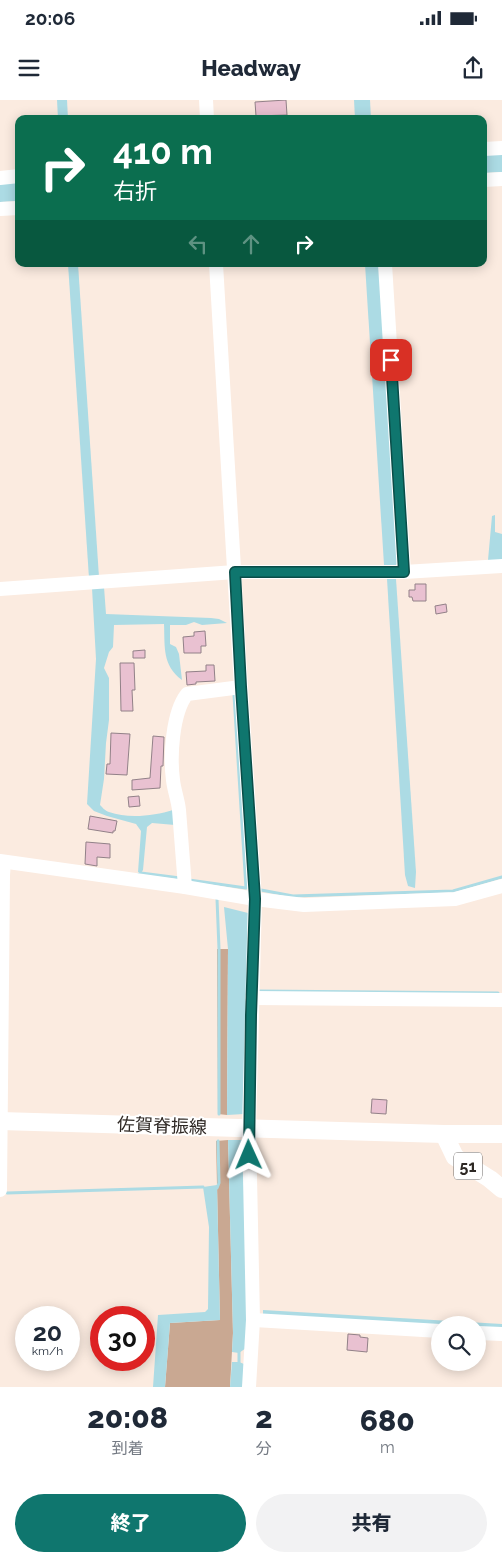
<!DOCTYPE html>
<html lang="ja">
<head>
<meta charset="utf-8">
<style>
  :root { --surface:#fff; --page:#f2f2f3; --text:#1f2937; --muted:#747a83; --accent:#0f766e }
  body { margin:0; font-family:Raleway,"Noto Sans JP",sans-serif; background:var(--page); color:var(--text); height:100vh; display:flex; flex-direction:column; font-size:19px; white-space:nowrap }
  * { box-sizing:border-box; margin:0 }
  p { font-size:16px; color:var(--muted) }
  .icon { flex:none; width:28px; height:28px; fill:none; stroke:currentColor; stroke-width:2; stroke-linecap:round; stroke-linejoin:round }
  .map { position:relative; height:1287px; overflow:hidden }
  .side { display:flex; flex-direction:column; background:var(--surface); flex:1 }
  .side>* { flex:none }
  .banner { position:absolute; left:15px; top:15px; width:472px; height:152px; border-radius:10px; box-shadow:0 2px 12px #0003; background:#0b6e4f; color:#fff; overflow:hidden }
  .tools { position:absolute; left:431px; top:1216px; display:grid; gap:10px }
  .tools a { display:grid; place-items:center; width:55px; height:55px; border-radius:50%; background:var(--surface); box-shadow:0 2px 12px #0003; font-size:25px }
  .speed { position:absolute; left:15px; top:1206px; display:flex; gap:10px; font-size:25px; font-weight:700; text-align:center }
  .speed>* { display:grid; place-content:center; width:65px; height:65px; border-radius:50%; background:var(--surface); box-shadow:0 2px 12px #0003; line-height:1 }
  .speed small { font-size:12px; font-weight:400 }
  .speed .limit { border:8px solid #d22; background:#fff; color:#111 }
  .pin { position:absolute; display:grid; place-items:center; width:42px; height:42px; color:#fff; margin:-21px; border-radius:10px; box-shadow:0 2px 8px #0006 }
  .me { position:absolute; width:55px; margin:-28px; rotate:359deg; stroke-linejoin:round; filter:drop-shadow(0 0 4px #0008) }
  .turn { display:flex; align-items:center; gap:18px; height:105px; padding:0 15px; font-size:22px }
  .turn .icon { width:65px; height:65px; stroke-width:2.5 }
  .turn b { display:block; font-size:35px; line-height:42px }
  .lanes { display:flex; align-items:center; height:48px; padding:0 15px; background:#0003; justify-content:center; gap:25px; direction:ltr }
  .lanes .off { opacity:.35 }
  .eta { display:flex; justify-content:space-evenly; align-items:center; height:85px; text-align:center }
  .eta b { font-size:30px; font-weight:800; line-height:35px }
  .button { display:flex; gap:10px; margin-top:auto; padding:10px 15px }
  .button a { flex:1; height:58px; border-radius:30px; background:var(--accent); color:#fff; font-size:20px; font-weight:800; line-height:58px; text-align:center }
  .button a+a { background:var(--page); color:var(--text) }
  .status { display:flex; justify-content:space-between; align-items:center; height:35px; padding:0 25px; background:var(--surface); direction:ltr }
  .status svg { height:14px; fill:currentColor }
  header { display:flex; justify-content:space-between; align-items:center; height:65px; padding:0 15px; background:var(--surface); font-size:22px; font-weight:800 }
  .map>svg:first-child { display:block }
  .forest { fill:#c9a892 }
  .water { fill:#acdbe4 }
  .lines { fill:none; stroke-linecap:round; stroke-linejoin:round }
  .stream { stroke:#acdbe4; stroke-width:3 }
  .building { fill:#e9c1d1; stroke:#928188 }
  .minor { stroke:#fff; stroke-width:14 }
  .major { stroke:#fff; stroke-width:18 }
  .route-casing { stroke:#0a4d48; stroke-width:12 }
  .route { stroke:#0f766e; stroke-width:9 }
  .labels { text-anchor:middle; stroke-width:4; stroke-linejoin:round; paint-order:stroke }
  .shield { fill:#fff; stroke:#6d6866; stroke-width:1 }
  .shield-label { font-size:16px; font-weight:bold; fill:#2e2824 }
  .street-label { font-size:18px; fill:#2e2824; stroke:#fff }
</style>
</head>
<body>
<div class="status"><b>20:06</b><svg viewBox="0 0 49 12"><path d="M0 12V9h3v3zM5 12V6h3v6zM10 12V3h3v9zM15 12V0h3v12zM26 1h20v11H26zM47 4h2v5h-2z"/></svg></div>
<header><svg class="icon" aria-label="menu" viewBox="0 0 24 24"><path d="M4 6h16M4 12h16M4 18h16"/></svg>Headway<svg class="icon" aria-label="share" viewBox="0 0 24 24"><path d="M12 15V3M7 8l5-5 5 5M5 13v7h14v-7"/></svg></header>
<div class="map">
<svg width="502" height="1287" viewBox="0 0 502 1287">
  <rect width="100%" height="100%" fill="#fbebe0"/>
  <!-- forest -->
  <g class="forest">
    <polygon points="217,849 228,849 227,1015 218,1014"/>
    <polygon points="228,1040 233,1233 230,1287 165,1287 170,1223 220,1220 216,1041"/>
  </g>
  <!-- water -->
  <g class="water">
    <polygon points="57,0 67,0 68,19 58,19"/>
    <polygon points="354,0 370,0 371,19 355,19"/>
    <polygon points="502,53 502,72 484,73 484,54"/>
    <polygon points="19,82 19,101 0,102 0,83"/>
    <polygon points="68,164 78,164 99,477 89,478"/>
    <polygon points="365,164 381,164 399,460 396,465 384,465"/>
    <polygon points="495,415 495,432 502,434 502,461 492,462 488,460 492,416"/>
    <polygon points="387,479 396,479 416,772 415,788 408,786 405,775"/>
    <path d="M104,487L106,514L211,518L219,519L227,523L202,525L194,522L186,525H170V544L176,547L179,554L182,580C162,565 165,547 164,524L114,525L113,547L109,552L104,568L109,578V620L106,643L104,679L100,705C102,707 105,711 109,712C128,719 154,716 173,710L175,725L152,723L147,727L143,770L141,773L138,772L141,731L136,724L107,716L94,711L87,704L96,559L92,488Z"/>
    <polygon points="224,807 248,813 244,1014 227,1015 228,849"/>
    <polygon points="228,1040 243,1040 247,1225 246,1248 239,1253 232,1252 233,1233"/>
    <polygon points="217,1085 220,1220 170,1223 165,1287 153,1287 158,1215 205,1212 208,1209 209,1127 203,1087"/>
    <polygon points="263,1210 502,1224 502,1229 478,1228 478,1225 440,1225 263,1215"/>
    <polygon points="232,1262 239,1262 244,1264 243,1287 230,1287"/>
  </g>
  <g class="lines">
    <!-- stream -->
    <g class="stream">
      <polyline points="138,775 141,773 180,778"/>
      <polyline points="189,780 246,788 234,595"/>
      <polyline points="261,790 293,796 453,791 502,777"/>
      <polyline points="217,799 219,849 219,1014"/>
      <polyline points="257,891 498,893"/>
      <polyline points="217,1088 219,1083 218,1041"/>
      <polyline points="7,1093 203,1087"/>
      <polyline points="239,1264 239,1250"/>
    </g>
  </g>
  <!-- building -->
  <g class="building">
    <polygon points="286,0 287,15 256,16 255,2"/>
    <polygon points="415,484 426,484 426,501 413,501 412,497 409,497 409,490 415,490"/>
    <polygon points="446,504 447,512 436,514 435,506"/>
    <polygon points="205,531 206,546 201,546 201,553 184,553 183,537 194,536 194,532"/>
    <polygon points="145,550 145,558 133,558 133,551"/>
    <polygon points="120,563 134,563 135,590 132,590 133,611 121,611"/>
    <polygon points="206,565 214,565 215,581 196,582 196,584 187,585 186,572 206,571"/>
    <polygon points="111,633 130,634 127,675 106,674 107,664 110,664"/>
    <polygon points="153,636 164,637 163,666 161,666 160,688 132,690 132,680 150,678"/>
    <polygon points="139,696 140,706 129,707 128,697"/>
    <polygon points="90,716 117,721 115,731 113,731 113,733 88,729"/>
    <polygon points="86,742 110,744 110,758 97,757 97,766 85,764"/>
    <polygon points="372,999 387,1000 386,1014 371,1013"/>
    <polygon points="348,1234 360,1235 360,1237 368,1238 367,1252 347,1250"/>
  </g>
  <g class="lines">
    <!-- minor -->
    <g class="minor">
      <polyline points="206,0 207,19"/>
      <polyline points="484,49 502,48"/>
      <polyline points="0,78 19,76"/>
      <polyline points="484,80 502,79"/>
      <polyline points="0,109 19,108"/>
      <polyline points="216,164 241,587 255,799 249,1029 253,1220 249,1287"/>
      <polyline points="385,164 404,472"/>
      <polyline points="0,489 235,472 404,472 502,466"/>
      <polyline points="0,761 185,787 255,799 304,805 455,799 502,786"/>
      <path d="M185,787C183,762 181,736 179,710C178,700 174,690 173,680C170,657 172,613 187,594L241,587"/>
      <polyline points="252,898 502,900"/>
      <polyline points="0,1090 3,775 4,762"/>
      <polyline points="253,1220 440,1231"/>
      <polyline points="478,1233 502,1234"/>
    </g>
    <!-- major -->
    <g class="major">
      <polyline points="0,1021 444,1034 502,1034"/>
      <polyline points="444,1034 455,1057 490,1079 502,1089"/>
    </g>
  </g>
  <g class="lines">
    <!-- route casing -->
    <g class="route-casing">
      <polyline id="route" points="249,1055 251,915 255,799 241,587 235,472 404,472 391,260"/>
    </g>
    <!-- route -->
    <use href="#route" class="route"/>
  </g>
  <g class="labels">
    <!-- shield labels -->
    <rect class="shield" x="454" y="1052.5" width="28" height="27" rx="4"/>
    <g class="shield-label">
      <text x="468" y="1072">51</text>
    </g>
    <!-- street labels -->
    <g class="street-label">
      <text transform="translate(162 1026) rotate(2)" y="6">佐賀脊振線</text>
    </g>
  </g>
</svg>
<div class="tools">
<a><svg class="icon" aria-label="search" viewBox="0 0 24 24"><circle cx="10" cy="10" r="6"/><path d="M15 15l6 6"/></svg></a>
</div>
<div class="speed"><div>20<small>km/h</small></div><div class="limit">30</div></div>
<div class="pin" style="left:391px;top:260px;background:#d93025"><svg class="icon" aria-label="arrive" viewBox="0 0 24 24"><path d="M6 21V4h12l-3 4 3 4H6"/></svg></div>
<svg class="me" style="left:249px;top:1055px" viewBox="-20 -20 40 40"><path d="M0-17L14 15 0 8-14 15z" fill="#0f766e" stroke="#fff" stroke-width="4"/></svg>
<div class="banner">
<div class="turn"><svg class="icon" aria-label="right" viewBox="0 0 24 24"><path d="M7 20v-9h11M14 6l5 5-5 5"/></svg><div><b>410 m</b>右折</div></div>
<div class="lanes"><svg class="icon off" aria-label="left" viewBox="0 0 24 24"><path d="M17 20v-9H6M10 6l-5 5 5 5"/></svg><svg class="icon off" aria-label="ahead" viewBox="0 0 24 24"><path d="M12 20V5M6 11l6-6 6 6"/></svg><svg class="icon" aria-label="right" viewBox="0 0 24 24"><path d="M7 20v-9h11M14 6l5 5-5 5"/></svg></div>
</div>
</div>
<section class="side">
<div class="eta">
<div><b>20:08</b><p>到着</p></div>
<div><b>2</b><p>分</p></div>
<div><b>680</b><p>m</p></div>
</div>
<div class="button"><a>終了</a><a>共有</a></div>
</section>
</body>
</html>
